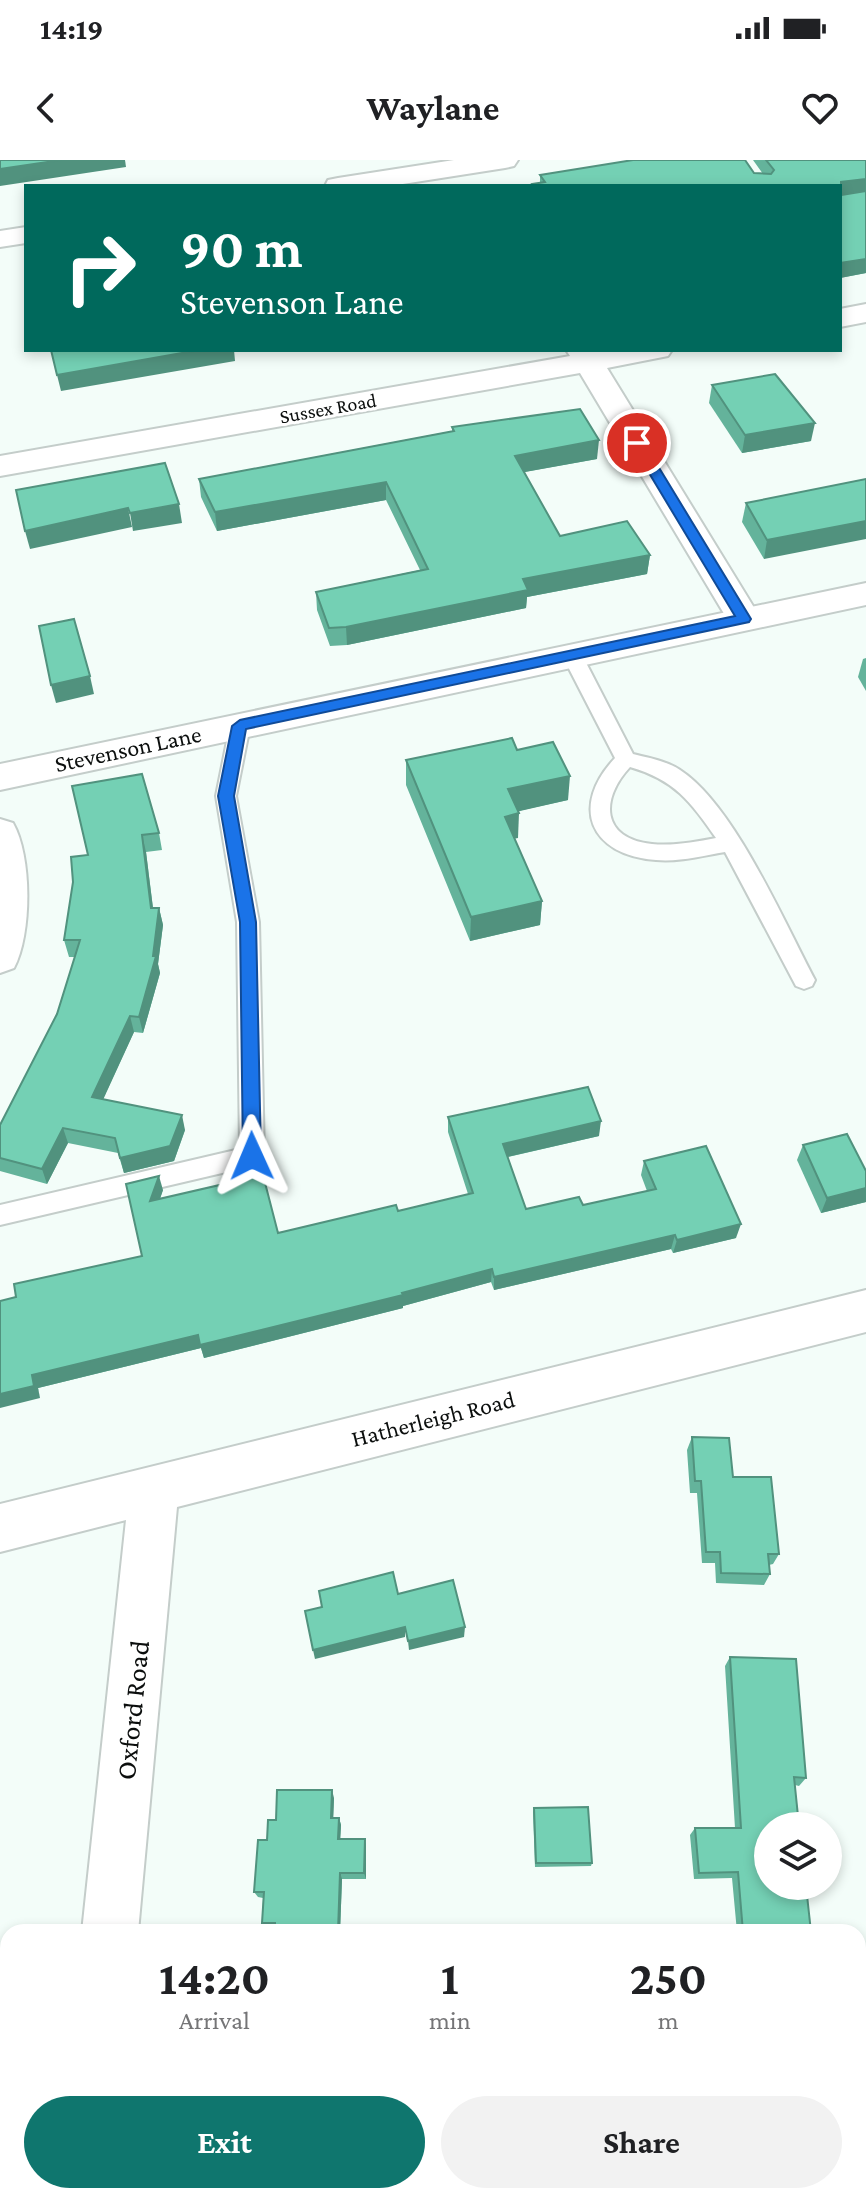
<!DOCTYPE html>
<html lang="en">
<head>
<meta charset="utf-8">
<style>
  :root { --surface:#fff; --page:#f2f2f2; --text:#202124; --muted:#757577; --accent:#0f766e }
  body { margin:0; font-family:"Crimson Pro",serif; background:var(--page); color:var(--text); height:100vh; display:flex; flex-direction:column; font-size:30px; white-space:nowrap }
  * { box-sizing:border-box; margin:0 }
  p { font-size:26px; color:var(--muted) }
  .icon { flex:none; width:44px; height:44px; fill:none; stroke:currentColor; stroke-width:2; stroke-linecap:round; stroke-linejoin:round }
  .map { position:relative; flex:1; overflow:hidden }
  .details { position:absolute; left:0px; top:1764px; width:866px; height:280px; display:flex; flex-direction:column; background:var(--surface); border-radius:24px 24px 0 0; box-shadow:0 4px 12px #0003 }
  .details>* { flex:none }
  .guide { position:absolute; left:24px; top:24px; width:818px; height:168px; border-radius:0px; box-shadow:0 4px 12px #0003; background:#00695c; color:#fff; overflow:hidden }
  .fabs { position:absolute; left:754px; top:1652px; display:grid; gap:16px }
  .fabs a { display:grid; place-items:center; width:88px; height:88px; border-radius:50%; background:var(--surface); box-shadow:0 4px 12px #0003; font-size:40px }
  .pin { position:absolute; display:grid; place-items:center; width:68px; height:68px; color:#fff; margin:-34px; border:4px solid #fff; border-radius:50%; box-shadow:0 2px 8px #0007 }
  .me { position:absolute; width:88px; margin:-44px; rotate:359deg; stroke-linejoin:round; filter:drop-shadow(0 0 6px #0008) }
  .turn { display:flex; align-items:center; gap:28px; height:168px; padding:0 24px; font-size:36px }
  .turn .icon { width:104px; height:104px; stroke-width:2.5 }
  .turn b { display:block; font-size:56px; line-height:68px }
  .eta { display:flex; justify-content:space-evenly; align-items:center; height:136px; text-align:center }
  .eta b { font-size:48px; font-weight:700; line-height:56px }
  .action { display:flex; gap:16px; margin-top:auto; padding:16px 24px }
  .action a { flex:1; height:92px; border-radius:48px; background:var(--accent); color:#fff; font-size:32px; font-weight:700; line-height:92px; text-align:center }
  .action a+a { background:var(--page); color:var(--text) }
  .status { display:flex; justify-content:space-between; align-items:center; height:56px; padding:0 40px; background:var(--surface); direction:ltr }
  .status svg { height:22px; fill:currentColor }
  header { display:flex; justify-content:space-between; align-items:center; height:104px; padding:0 24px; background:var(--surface); font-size:36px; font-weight:700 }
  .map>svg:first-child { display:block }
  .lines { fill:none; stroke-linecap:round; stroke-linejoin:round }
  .service-casing { stroke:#c4cdca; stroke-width:4 }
  .minor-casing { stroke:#c4cdca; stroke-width:4 }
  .tertiary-casing { stroke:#c4cdca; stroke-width:4 }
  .service { fill:#fff; fill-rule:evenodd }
  .minor { fill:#fff; fill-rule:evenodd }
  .tertiary { fill:#fff; fill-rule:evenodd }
  .wall { fill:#64b39b }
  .shaded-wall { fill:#51927e }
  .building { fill:#74d0b4; stroke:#51927e; stroke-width:2 }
  .route { fill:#1a73e8; stroke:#114b97; stroke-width:2 }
  .labels { text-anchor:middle; stroke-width:6; stroke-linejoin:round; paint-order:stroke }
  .far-street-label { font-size:20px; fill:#0b0e0d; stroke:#fff }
  .street-label { font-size:24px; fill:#0b0e0d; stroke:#fff }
  .near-street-label { font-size:28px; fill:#0b0e0d; stroke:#fff }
</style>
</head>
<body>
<div class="status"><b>14:19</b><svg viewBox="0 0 49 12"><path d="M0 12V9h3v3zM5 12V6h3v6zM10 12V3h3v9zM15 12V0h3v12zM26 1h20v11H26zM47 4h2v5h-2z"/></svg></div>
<header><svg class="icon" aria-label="back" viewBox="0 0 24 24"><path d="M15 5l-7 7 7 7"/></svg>Waylane<svg class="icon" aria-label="heart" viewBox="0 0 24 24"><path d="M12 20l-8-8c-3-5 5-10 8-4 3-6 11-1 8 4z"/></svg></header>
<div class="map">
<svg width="866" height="2044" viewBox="0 0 866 2044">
  <rect width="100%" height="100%" fill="#f3fdf9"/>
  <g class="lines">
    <!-- service casing -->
    <g class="service-casing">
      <g id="service">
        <path d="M572,489L582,495L633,594C649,598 667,601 680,610C734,645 784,762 815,820L812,826L804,829L796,826L725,692C702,696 679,702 656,700C589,695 570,646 615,598L562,495ZM630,607C675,620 690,641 716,678C695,682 673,686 652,684C601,679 600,639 630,607Z"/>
        <polygon points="240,559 250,566 236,636 259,762 264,996 260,1003 252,1006 0,1065 0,1045 240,989 237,762 216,636 230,566"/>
      </g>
    </g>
    <!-- minor casing -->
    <g class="minor-casing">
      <g id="minor">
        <polygon points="454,0 518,0 514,6 505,8 390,26 325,26 328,20 338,18"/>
        <polygon points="26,67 26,83 0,87 0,71"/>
        <polygon points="866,144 866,162 840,167 840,149"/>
        <polygon points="566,190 672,190 668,196 607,208 761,459 756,467 744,470 732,467 580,213 0,316 0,296 570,196"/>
        <path d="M0,659L13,663C32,696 32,774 14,808L0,813Z"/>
        <polygon points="866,1130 866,1172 177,1347 138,1772 82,1772 126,1360 0,1392 0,1344"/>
        <rect x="53" y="2036" width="62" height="8"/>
      </g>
    </g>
    <!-- tertiary casing -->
    <g class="tertiary-casing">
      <polygon id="tertiary" points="866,423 866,445 0,630 0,604"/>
    </g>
    <!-- service -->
    <use href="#service" class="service"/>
    <!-- minor -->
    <use href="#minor" class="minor"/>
    <!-- tertiary -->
    <use href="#tertiary" class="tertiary"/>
  </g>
  <!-- wall -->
  <g class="wall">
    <polygon points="753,0 866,0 866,113 840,118 840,26 532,26 532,24 540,23 540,15 763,14"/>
    <polygon points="712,225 811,281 742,293 709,243"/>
    <polygon points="452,267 597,299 524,312 560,376 650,395 647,414 527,437 526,448 347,485 330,486 317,450 316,432 420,410 386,340 217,371 201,337 199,319 452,271"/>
    <polygon points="866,319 764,399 742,362 746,343"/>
    <polygon points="866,498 866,531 858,517 863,499"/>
    <polygon points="517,590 568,640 518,651 518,678 514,678 542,741 540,765 470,781 406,625 406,600"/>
    <polygon points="72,626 159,673 162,690 146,692 153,748 159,748 163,765 158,804 160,813 143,873 134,872 103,939 185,970 174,1001 124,1013 118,993 68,983 47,1024 0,1011 0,965 57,854 75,797 69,797 64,780 88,695"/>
    <polygon points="448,957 599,976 508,997 526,1049 583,1045 647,1031 641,1015 644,1001 736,1078 673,1093 671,1089 494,1130 491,1122 403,1146 403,1148 204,1198 201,1188 38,1228 40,1238 16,1137 142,1096 126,1024 163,1030 160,1039 278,1073 398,1051 468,1034 448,972"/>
    <polygon points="803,985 866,1011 866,1042 821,1053 797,1000"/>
    <polygon points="692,1277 733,1317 779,1394 773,1404 769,1405 770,1414 764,1425 716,1423 715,1403 702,1403 697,1333 690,1333 687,1290"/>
    <polygon points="730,1497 806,1618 799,1626 795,1625 811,1772 737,1772 732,1718 694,1719 690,1675 695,1668 735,1668 725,1506"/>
    <polygon points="334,1638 333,1658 339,1658 341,1665 340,1679 365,1679 366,1685 366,1719 342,1719 340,1772 275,1772 275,1768 265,1768 262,1763 263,1738 258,1737 254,1732 267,1680 276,1660"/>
    <polygon points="534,1648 592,1703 591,1706 535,1707 533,1652"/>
    <polygon points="757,2036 858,2036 837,2037 838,2044 758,2044"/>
  </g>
  <!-- shaded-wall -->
  <g class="shaded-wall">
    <polygon points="61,0 125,0 126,7 0,26 0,9"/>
    <polygon points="866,19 866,33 840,37 841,22"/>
    <polygon points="866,99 866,113 840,118 840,103"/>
    <polygon points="199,190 234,190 235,201 61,231 57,215"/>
    <polygon points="815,263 811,281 742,293 745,275"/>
    <polygon points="599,280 597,299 514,314 515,296"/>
    <polygon points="386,322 386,340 217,371 215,352"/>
    <polygon points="179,344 182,363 133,371 130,353"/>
    <polygon points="128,348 132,367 30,389 25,371"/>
    <polygon points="866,361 866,379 764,399 767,380"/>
    <polygon points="650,395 647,414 527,437 526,448 347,485 346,467 523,419"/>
    <polygon points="90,516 94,534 56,543 51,525"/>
    <polygon points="570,616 568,640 507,654 508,629"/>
    <polygon points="519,653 518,678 503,681 505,657"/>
    <polygon points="142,675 146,692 155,765 151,748"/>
    <polygon points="542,741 540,765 470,781 471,757"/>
    <polygon points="159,748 163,765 158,804 160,813 143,873 139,857 153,796"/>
    <polygon points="130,856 134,872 97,953 92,937"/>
    <polygon points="182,955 185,970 174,1001 124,1013 120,998"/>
    <polygon points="601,961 599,976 502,998 503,984"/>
    <polygon points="63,968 68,983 47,1024 42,1009"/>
    <polygon points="159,1016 163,1030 154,1055 150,1041"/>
    <polygon points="866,1028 866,1042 821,1053 827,1038"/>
    <polygon points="741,1064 736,1078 673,1093 677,1080"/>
    <polygon points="675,1075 671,1089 494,1130 494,1117"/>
    <polygon points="492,1109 491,1122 403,1146 403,1148 204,1198 201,1188 38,1228 40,1238 0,1248 0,1234 32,1215 198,1175 402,1133"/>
    <polygon points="405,1467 405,1477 315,1499 313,1490"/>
    <polygon points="465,1467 464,1477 409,1490 408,1481"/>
    <polygon points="332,1630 334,1638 333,1665 331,1658"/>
    <polygon points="339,1658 341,1665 340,1685 338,1679"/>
    <polygon points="365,1679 366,1685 366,1719 364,1713"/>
    <polygon points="340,1713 342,1719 340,1772 338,1772"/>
  </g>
  <!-- building -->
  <g class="building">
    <polygon points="0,0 61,0 0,9"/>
    <polygon points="633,0 745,0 754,13 771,14 774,10 766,0 866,0 866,19 841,22 841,35 866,31 866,99 840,103 840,26 533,26 532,24 545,22 540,15"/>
    <polygon points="51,190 199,190 57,215"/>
    <polygon points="775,214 815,263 745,275 712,225"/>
    <polygon points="580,249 599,280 515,296 560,376 627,361 650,395 523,419 528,430 346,467 329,468 316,432 428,409 386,322 215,352 199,319 454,271 452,267"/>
    <polygon points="165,303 179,344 130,353 128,348 25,371 16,330"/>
    <polygon points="866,319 866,361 767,380 746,343"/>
    <polygon points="74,459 90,516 51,525 39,466"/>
    <polygon points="512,578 517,590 553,582 570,616 508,629 519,653 505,657 542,741 471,757 406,600"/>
    <polygon points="142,614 159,673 142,675 151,748 159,748 153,796 156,796 139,857 130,856 92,937 182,955 170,986 120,998 115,978 63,968 42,1009 0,998 0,965 57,854 80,780 64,780 73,722 71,697 88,695 72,626"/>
    <polygon points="588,927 601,961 503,984 526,1049 579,1037 583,1045 656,1029 644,1001 706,986 741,1064 677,1080 675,1075 494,1117 492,1109 402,1133 403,1135 200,1185 198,1175 32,1215 34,1226 0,1234 0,1141 16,1137 14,1124 142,1096 126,1024 159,1016 150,1041 263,1015 278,1073 396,1045 398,1051 473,1033 448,957"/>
    <polygon points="847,974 866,1011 866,1028 827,1038 803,985"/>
    <polygon points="692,1277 729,1278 733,1317 771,1317 779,1394 768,1394 770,1414 721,1413 720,1392 706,1392 701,1321 695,1321"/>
    <polygon points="393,1412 398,1434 453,1420 465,1467 408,1481 405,1467 313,1490 305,1451 322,1447 319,1431"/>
    <polygon points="730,1497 796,1499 806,1618 794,1617 799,1666 768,1666 768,1726 806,1726 811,1772 743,1772 738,1712 699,1713 695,1668 741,1668"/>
    <polygon points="277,1630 332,1630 331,1658 339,1658 338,1679 365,1679 364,1713 340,1713 338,1772 275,1772 275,1763 262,1763 264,1732 254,1732 258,1680 267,1680 268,1660 276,1660"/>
    <polygon points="588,1647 592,1703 536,1703 534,1648"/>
    <polygon points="858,2015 860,2037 837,2037 838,2044 765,2044 764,2036 858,2036"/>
    <rect x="245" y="2036" width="89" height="8"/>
    <polygon points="471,2036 523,2036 523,2044 472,2044"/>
  </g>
  <!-- route -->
  <polygon class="route" points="637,279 644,283 751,459 749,462 246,569 234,636 256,762 261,996 259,1001 246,1001 243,996 240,762 218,636 232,566 240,560 735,456 631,283"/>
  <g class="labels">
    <!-- far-street labels -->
    <g class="far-street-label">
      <text transform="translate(328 248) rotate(-10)" y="7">Sussex Road</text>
    </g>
    <!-- street labels -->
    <g class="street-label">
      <text transform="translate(128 589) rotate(-12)" y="8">Stevenson Lane</text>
      <text transform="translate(433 1259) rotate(-14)" y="8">Hatherleigh Road</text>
    </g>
    <!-- near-street labels -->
    <g class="near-street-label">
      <text transform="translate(132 1550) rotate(-84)" y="10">Oxford Road</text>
    </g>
  </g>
</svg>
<div class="fabs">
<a><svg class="icon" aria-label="layers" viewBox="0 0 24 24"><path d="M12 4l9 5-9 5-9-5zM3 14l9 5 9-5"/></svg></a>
</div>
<div class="pin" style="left:637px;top:283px;background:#d93025"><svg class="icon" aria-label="arrive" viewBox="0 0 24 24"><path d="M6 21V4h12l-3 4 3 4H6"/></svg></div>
<svg class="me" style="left:252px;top:996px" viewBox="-20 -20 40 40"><path d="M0-17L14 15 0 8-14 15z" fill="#1a73e8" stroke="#fff" stroke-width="4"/></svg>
<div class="guide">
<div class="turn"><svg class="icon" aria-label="right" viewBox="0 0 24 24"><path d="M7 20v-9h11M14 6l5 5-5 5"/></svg><div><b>90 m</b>Stevenson Lane</div></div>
</div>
<section class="details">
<div class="eta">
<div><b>14:20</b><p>Arrival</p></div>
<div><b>1</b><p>min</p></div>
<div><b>250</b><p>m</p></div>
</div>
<div class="action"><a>Exit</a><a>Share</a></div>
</section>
</div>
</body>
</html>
